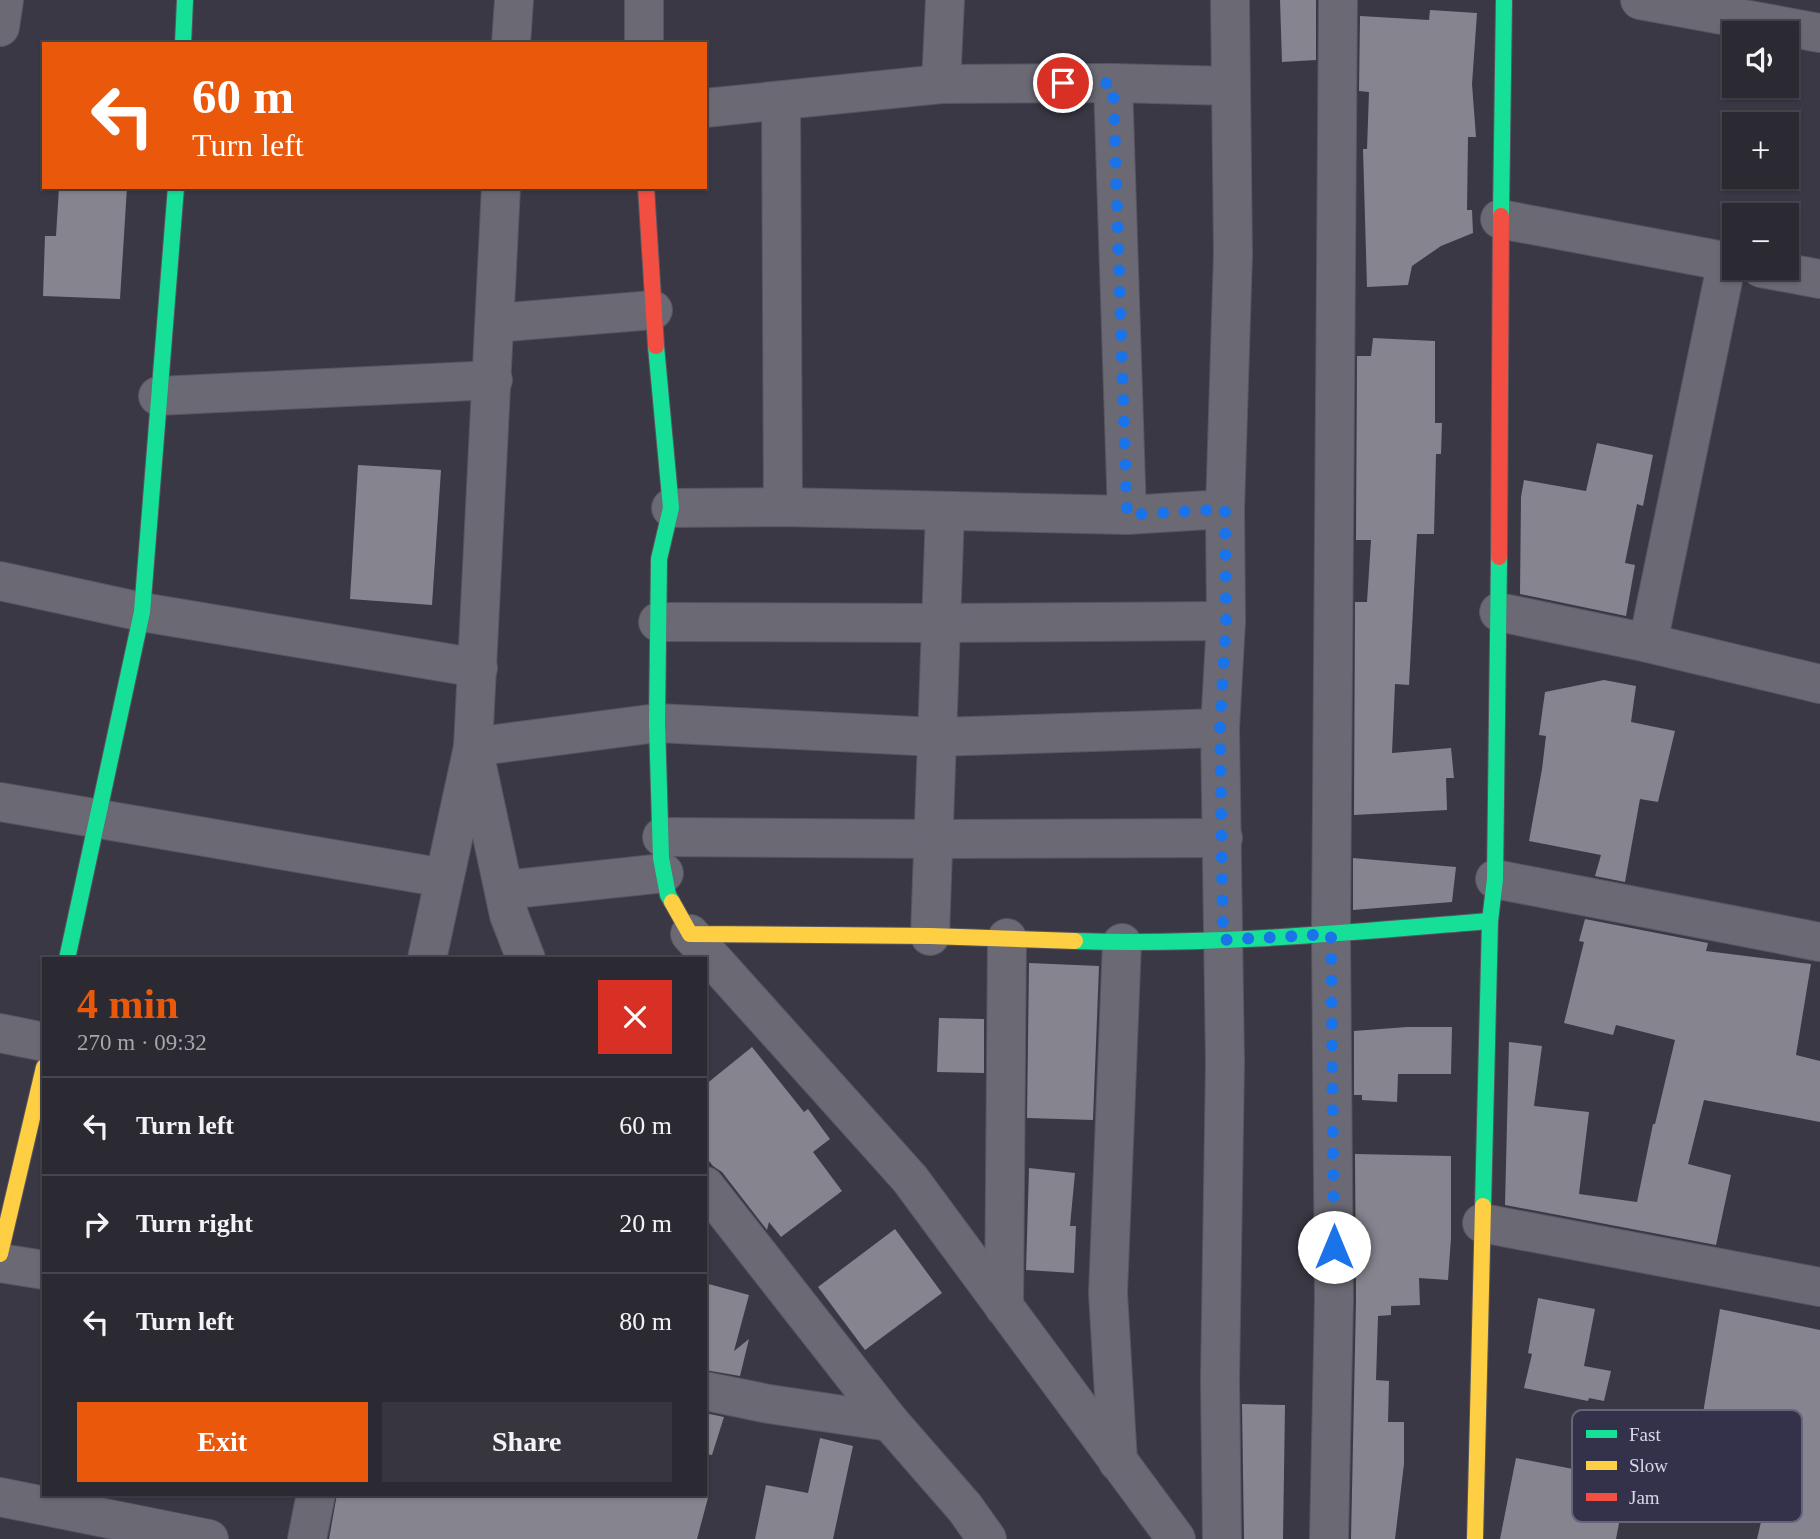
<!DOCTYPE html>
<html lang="en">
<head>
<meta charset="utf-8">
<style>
  :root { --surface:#2b2a33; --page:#37363f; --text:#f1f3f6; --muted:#a6a7ac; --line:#47464e; --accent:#ea580c }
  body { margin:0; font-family:Georgia,serif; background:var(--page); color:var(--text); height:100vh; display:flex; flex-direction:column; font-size:26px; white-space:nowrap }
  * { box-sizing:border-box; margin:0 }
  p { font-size:23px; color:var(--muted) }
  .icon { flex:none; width:38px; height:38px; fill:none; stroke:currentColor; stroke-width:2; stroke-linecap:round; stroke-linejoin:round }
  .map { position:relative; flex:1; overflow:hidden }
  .side { position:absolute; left:42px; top:957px; width:665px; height:539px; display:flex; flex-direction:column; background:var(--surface); border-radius:0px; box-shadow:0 2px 5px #0004,0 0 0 2px var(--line) }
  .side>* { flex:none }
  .top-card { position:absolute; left:42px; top:42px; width:665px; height:147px; border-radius:0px; box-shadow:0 2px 5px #0004,0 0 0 2px var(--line); background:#ea580c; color:#fff; overflow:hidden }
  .controls { position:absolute; left:1722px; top:21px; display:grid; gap:14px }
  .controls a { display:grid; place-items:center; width:77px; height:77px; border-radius:0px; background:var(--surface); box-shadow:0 2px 5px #0004,0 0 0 2px var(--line); font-size:35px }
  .pin { position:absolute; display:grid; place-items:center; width:60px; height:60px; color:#fff; margin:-30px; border:4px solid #fff; border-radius:50%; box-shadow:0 2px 7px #0007 }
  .me { position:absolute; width:77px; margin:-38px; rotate:0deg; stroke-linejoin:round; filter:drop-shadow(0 0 5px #0008) }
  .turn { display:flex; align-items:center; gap:24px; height:147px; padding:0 35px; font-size:32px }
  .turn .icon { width:91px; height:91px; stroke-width:2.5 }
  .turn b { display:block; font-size:49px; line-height:60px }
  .round { display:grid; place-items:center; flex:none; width:74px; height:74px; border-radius:0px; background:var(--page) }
  .summary { display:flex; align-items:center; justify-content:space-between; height:119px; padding:0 35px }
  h1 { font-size:42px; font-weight:800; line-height:52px; color:var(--accent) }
  .primary-button { display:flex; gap:14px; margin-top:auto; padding:14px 35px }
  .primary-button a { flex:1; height:80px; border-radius:0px; background:var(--accent); color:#fff; font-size:28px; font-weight:800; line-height:80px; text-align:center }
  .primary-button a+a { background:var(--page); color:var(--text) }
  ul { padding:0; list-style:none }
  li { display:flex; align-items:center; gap:21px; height:98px; padding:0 35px; border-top:2px solid var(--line) }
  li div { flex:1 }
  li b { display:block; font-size:26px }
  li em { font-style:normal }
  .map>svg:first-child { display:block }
  .building { fill:#85848f }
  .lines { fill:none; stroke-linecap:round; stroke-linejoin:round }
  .street-casing { stroke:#565560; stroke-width:40 }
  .fast-casing { stroke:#565560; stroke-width:18 }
  .slow-casing { stroke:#565560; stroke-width:18 }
  .jam-casing { stroke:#565560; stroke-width:18 }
  .street { stroke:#6a6974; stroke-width:38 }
  .fast { stroke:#16e098; stroke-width:16 }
  .slow { stroke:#ffcf43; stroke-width:16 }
  .jam { stroke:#f24e42; stroke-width:16 }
  .route { stroke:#1a73e8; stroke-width:12; stroke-dasharray:0 21.6 }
  .key { fill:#34324a; stroke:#666479; stroke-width:2 }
  .key-label { font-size:19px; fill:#d9d8e7 }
</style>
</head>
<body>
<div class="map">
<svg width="1820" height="1539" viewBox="0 0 1820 1539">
  <rect width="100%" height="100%" fill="#393844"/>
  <!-- building -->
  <g class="building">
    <polygon points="1280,0 1316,0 1316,60 1282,62"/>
    <polygon points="1430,10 1477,13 1472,84 1476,137 1468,137 1467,210 1472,210 1473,233 1441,246 1412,266 1408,285 1367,287 1363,149 1367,149 1369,92 1359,91 1360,16 1429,20"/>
    <polygon points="59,187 127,187 120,299 43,296 45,236 56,236"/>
    <polygon points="1373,338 1435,341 1435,423 1442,423 1441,454 1436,454 1434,534 1417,534 1409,685 1395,684 1392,753 1451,748 1454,778 1446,778 1447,810 1354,815 1355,602 1367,602 1371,540 1356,540 1357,356 1371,356"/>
    <polygon points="1597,443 1653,455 1643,506 1637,504 1625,563 1635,565 1626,616 1520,594 1521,497 1524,480 1586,491"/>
    <polygon points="358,465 441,470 432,605 350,599"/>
    <polygon points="1604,680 1636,686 1631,722 1675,731 1658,802 1640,799 1625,882 1595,876 1601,855 1529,841 1542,769 1546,736 1539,735 1545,692"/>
    <polygon points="1353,858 1456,867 1452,902 1353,910"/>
    <polygon points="1585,919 1708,943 1706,951 1811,964 1796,1055 1820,1061 1820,1122 1704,1100 1688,1164 1731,1175 1716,1245 1505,1205 1509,1042 1542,1046 1534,1106 1589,1112 1579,1194 1637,1202 1653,1124 1655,1124 1675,1040 1616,1025 1613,1035 1564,1023 1584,942 1579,941"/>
    <polygon points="1029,963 1099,966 1093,1120 1027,1118"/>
    <polygon points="939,1018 984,1019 984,1073 937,1072"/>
    <polygon points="1407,1027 1452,1027 1451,1074 1398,1074 1397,1102 1362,1100 1362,1095 1354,1095 1354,1031"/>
    <polygon points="752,1047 804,1112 808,1109 830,1139 813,1152 842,1191 781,1237 769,1222 767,1230 722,1172 713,1166 705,1156 705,1085"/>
    <polygon points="1355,1154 1451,1156 1451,1238 1448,1280 1419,1278 1420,1305 1391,1306 1391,1315 1378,1316 1376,1380 1389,1381 1388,1422 1404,1422 1404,1464 1395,1539 1351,1539 1356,1300"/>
    <polygon points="1029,1168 1075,1173 1070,1226 1076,1226 1074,1273 1026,1270"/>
    <polygon points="895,1229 942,1293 865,1350 818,1287"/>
    <polygon points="705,1283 749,1295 734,1351 749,1339 740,1376 705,1370"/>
    <polygon points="1538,1298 1595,1309 1584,1366 1611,1371 1604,1401 1589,1398 1588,1401 1524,1388 1532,1354 1528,1353"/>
    <polygon points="1720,1309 1820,1330 1820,1539 1757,1539 1774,1466 1737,1458 1739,1451 1698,1444"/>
    <polygon points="1242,1404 1285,1405 1283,1539 1244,1539"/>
    <polygon points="705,1413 724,1417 712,1455 705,1454"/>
    <polygon points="820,1438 853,1446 833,1539 755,1539 766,1485 808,1493"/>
    <polygon points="1516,1458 1599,1474 1600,1471 1628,1476 1616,1539 1500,1539"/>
    <polygon points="337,1494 709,1494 697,1539 329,1539"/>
  </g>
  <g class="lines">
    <!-- street casing -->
    <g class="street-casing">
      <g id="street">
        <polyline points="1640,0 1820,33"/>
        <polyline points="0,27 4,0"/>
        <polyline points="511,44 514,0"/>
        <polyline points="644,44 644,0"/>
        <polyline points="1113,83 1127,515"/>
        <polyline points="941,84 945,0"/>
        <polyline points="781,102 783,507"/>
        <polyline points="705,108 941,84 1113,83 1231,86"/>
        <polyline points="501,187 473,747 509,915 526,959"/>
        <polyline points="1500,219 1734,263"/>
        <polyline points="1761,268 1820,279"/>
        <polyline points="496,323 653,310"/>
        <polyline points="158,396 493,380"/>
        <polyline points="671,508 783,507 1127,515 1225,509"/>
        <polyline points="0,581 142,612 478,668"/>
        <polyline points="1499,612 1648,643 1820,684"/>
        <polyline points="658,622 941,623 1226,621"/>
        <polyline points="1648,643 1727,261"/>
        <polyline points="0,802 444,878"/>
        <polyline points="662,837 935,839 1223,838"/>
        <polyline points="1495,879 1820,942"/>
        <polyline points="504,890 664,873"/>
        <polyline points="690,934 910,1179 1176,1539"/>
        <polyline points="930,936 945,511"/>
        <polyline points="427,959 473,747 657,723 936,737 1220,728"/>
        <polyline points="0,1033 44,1042"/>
        <polyline points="705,1186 890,1422 965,1508 987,1539"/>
        <polyline points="1482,1223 1820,1287"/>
        <polyline points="0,1263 44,1270"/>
        <polyline points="1004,1307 1007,938"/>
        <polyline points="705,1391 769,1404 890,1422"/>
        <polyline points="1118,1462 1108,1293 1122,943"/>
        <polyline points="0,1497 209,1539"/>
        <polyline points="307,1539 316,1494"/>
        <polyline points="1222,1539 1220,1380 1225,1063 1220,728 1226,621 1225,509 1233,254 1230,0"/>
        <polyline points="1329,1539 1334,1300 1331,934 1338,0"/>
      </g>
    </g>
    <!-- fast casing -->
    <g class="fast-casing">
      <g id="fast">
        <polyline points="183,44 185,0"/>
        <polyline points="1501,216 1504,0"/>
        <polyline points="656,346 671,508 659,559 657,723 661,858 668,895 672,902"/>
        <path d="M1075,941C1213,946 1353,932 1490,921"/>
        <polyline points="67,959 142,612 176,187"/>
        <polyline points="1483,1206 1490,921 1495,879 1499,557"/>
      </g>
    </g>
    <!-- slow casing -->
    <g class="slow-casing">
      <g id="slow">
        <polyline points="672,902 690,934 930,936 1075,941"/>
        <polyline points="0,1254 44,1067"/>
        <polyline points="1475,1539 1483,1206"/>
      </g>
    </g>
    <!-- jam casing -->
    <g class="jam-casing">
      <g id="jam">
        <polyline points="646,187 656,346"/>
        <polyline points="1499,557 1501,216"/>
      </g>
    </g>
    <!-- street -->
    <use href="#street" class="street"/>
    <!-- fast -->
    <use href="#fast" class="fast"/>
    <!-- slow -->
    <use href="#slow" class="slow"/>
    <!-- jam -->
    <use href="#jam" class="jam"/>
  </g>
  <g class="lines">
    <!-- route -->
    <polyline class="route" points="1063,83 1113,83 1127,515 1225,509 1226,621 1220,728 1223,940 1331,934 1334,1247"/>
  </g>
  <!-- legend -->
  <rect x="1572" y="1410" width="230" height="112" rx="10" class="key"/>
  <rect x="1586" y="1430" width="31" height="8" fill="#16e098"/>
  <rect x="1586" y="1461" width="31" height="9" fill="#ffcf43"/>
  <rect x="1586" y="1493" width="31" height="8" fill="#f24e42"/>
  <g class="key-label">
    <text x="1629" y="1441">Fast</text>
    <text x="1629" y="1472">Slow</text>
    <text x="1629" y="1504">Jam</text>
  </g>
</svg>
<div class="controls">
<a><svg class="icon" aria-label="sound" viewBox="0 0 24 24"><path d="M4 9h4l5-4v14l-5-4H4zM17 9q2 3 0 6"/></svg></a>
<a>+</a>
<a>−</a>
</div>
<div class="pin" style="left:1063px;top:83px;background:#d93025"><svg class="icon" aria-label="arrive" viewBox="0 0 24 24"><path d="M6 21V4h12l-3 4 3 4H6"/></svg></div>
<svg class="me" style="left:1334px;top:1247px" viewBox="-20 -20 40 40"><circle r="19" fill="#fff"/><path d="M0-13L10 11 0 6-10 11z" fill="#1a73e8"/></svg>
<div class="top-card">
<div class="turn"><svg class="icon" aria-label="left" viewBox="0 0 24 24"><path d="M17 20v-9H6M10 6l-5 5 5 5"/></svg><div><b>60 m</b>Turn left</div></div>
</div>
<section class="side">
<div class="summary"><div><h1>4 min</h1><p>270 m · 09:32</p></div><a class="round" style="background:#d93025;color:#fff"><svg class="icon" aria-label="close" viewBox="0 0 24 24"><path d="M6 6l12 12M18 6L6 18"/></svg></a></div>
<ul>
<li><svg class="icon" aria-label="left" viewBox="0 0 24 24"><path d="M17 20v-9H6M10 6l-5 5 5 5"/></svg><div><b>Turn left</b></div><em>60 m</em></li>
<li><svg class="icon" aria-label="right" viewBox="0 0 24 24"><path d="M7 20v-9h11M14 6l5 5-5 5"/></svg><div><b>Turn right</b></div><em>20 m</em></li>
<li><svg class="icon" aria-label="left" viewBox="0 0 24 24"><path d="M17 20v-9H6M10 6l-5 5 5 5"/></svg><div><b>Turn left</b></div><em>80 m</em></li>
</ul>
<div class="primary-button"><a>Exit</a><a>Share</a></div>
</section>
</div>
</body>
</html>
